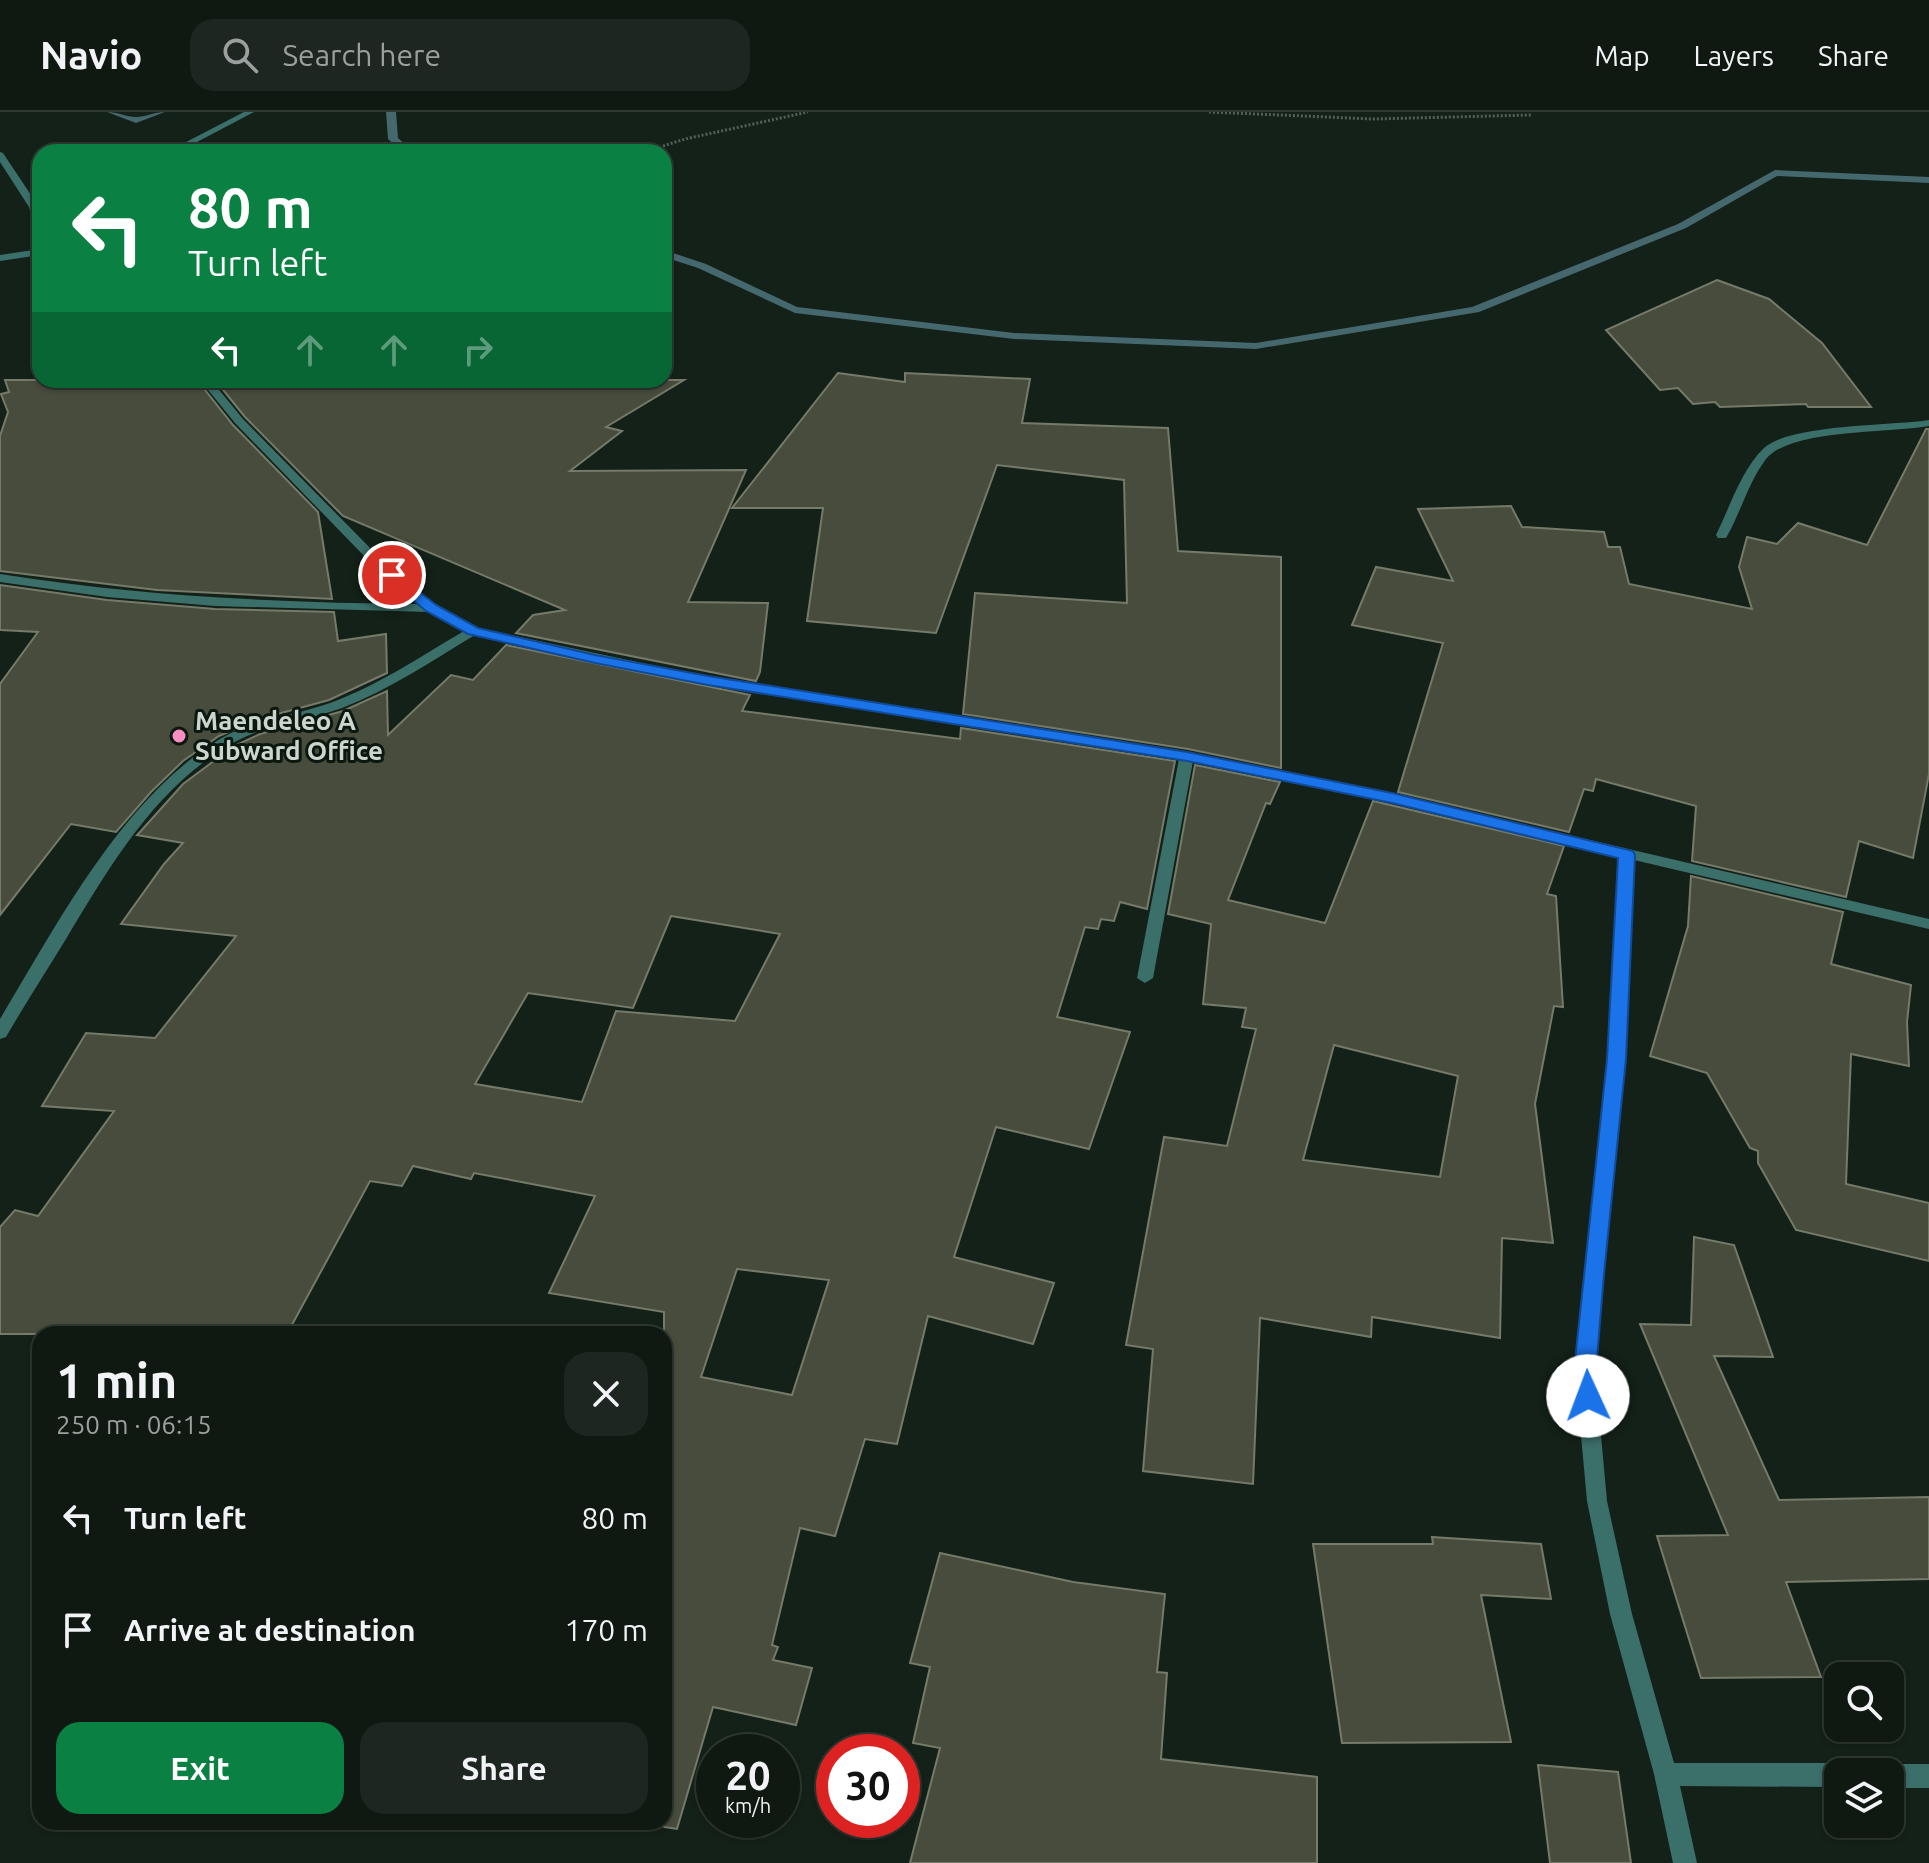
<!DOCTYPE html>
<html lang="en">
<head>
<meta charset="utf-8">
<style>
  :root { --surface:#0f1912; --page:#1d2620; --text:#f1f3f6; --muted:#9ba09f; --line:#2f3832; --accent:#0b8043 }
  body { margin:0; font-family:Ubuntu,sans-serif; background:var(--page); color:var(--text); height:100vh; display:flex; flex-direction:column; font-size:30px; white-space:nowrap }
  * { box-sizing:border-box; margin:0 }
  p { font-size:26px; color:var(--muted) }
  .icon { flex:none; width:44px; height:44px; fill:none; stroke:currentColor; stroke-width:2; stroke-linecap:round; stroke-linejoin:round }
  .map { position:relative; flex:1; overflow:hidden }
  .panel { position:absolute; left:32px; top:1214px; width:640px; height:504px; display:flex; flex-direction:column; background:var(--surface); border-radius:24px; box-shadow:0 2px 6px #0004,0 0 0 2px var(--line) }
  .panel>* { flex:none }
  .guide { position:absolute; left:32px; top:32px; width:640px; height:244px; border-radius:24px; box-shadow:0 2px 6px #0004,0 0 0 2px var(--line); background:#0b8043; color:#fff; overflow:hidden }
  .buttons { position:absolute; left:1824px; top:1550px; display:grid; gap:16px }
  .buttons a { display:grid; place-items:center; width:80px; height:80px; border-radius:16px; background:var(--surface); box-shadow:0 2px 6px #0004,0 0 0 2px var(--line); font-size:40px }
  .speed { position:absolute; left:696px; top:1622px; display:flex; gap:16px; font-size:40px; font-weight:700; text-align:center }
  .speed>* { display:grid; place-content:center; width:104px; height:104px; border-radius:50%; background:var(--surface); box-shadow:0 2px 6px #0004,0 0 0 2px var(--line); line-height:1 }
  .speed small { font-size:20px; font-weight:400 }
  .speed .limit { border:12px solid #d22; background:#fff; color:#111 }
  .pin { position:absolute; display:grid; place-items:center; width:68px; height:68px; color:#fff; margin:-34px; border:4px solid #fff; border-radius:50%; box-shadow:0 2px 8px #0007 }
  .me { position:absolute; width:88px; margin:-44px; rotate:358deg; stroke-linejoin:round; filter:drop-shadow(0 0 6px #0008) }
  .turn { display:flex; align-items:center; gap:28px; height:168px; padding:0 24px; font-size:36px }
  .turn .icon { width:104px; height:104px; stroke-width:2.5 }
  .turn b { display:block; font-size:56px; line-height:68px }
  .lanes { display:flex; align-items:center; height:76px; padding:0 24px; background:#0003; justify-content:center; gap:40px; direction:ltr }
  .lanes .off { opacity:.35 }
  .round { display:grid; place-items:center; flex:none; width:84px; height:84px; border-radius:24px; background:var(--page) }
  .summary { display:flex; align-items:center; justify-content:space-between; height:136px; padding:0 24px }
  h1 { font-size:48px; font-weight:700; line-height:60px }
  .primary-button { display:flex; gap:16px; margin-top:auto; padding:16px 24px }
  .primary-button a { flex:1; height:92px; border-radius:24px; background:var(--accent); color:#fff; font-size:32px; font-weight:700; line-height:92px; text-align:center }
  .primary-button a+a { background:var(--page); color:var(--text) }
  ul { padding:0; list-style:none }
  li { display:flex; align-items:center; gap:24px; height:112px; padding:0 24px }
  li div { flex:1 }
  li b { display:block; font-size:30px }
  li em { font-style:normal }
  header { display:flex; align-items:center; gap:48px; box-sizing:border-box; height:112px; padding:0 40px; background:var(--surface); border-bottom:2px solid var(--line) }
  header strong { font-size:38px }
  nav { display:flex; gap:44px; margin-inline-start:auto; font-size:28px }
  .search { width:560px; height:72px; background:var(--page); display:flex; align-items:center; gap:20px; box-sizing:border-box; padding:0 28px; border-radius:24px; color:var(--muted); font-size:30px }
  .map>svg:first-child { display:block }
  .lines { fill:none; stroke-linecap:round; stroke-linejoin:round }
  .stream { fill:#45686e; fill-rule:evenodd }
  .building { fill:#474c3d; stroke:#757a69; stroke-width:2; fill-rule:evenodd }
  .path { stroke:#545f57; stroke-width:3; stroke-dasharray:2 2; stroke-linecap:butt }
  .minor { fill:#3b6f6a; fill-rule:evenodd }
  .route { fill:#1a73e8; stroke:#114b97; stroke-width:2 }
  .poi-dot { fill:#fb8fc4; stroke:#0a180f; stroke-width:3 }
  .labels { text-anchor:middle; stroke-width:6; stroke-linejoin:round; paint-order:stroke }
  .poi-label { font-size:26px; font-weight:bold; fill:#ccd5ce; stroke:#0a180f; text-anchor:start }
</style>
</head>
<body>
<header>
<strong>Navio</strong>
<div class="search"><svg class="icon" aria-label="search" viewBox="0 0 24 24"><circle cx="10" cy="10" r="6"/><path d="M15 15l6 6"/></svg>Search here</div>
<nav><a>Map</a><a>Layers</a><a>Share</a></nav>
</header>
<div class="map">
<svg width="1929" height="1751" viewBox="0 0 1929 1751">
  <rect width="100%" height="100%" fill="#142118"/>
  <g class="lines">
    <!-- stream -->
    <g class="stream">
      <path d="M107,0C117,0 127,5 136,5C145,5 155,0 165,0L136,11Z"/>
      <polygon points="386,0 396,0 398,26 414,40 403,40 388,27"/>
      <polygon points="1775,58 1929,65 1929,71 1777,64 1686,116 1479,200 1256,237 1014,227 795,201 698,156 664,145 664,138 706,152 797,195 1014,221 1256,231 1472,195 1678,112"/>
    </g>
  </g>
  <!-- building -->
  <g class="building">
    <polygon points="1717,168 1769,187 1822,231 1871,295 1808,295 1806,292 1720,295 1715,290 1693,292 1678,276 1660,278 1606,218"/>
    <polygon points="838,261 905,270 905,261 1030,267 1022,311 1168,316 1178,439 1281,445 1281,656 1188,637 963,602 975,481 1127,491 1124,368 997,353 936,521 807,509 823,396 732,396"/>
    <polygon points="5,268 197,268 233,313 318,400 332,487 157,478 0,459 0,324 8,300 1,282 9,280"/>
    <polygon points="215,268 684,268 606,315 622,319 570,359 746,358 688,490 768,491 760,560 756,569 516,521 533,503 565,498 343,404 245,305"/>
    <polygon points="1926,317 1929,317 1929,662 1913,746 1859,729 1846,785 1692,749 1696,694 1596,667 1593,679 1584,677 1569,720 1398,680 1443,531 1352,513 1376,455 1453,469 1418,397 1511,394 1522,415 1604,420 1608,435 1620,435 1629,472 1752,497 1739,455 1747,425 1777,432 1798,411 1867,433"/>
    <polygon points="0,473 107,488 215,497 334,500 338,529 386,522 387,561 329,588 259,607 219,624 183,649 151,680 116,720 71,712 0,803 0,572 38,520 0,518"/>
    <path d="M506,533L750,583L742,599L960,627L961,616L1175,649L1147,797L1120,790L1114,809L1101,807L1098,817L1085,815L1057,905L1130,920L1089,1037L996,1015L954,1145L1054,1171L1033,1232L928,1204L897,1332L865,1327L835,1424L800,1416L772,1533L778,1535L773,1548L812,1556L796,1613L713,1595L677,1717L664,1715V1200L549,1181L595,1084L474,1061L471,1067L413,1054L402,1074L370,1069L287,1222H0V1115L15,1098L38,1104L114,999L42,994L86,921L155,926L236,824L121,812L164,752L183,731L137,723L140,720L183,672L234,634L260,622L343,599L387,579L388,623L451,563L473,568ZM671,804L780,822L735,909L616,899L582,990L475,972L528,881L633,896ZM737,1157L829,1168L792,1283L701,1265Z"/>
    <path d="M1195,653L1280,670L1270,692L1266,691L1228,788L1325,811L1373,689L1564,734L1547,782L1556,784L1563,895L1554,894L1535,992L1553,1131L1502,1126L1500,1226L1372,1205L1371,1225L1260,1206L1253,1372L1143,1359L1153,1237L1126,1233L1164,1025L1227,1034L1256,917L1242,915L1246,896L1203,892L1211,812L1168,802ZM1334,933L1458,964L1440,1065L1303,1048Z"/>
    <polygon points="1691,764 1843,800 1831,852 1911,873 1907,910 1909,954 1851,942 1846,1072 1929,1091 1929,1149 1796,1118 1758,1051 1758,1039 1750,1036 1707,961 1650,944 1688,814"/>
    <polygon points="1694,1125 1734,1133 1773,1245 1714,1244 1779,1388 1929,1385 1929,1467 1786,1470 1821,1565 1701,1566 1657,1424 1728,1423 1640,1212 1691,1213"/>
    <polygon points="1432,1425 1541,1432 1551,1487 1481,1483 1511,1630 1342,1631 1313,1432 1433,1432"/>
    <polygon points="940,1441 1073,1470 1165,1482 1157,1560 1167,1561 1161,1647 1317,1665 1317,1751 910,1751 940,1636 913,1631 930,1555 910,1551"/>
    <polygon points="1538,1653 1618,1660 1631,1751 1550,1751"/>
  </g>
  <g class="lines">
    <!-- path -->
    <g class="path">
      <polyline points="1209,0 1373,7 1531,3"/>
      <polyline points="644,40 685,27 808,0"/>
    </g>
    <!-- minor -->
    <g class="minor">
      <polygon points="244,0 254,0 178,40 167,40"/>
      <polygon points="0,40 3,41 39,95 40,121 35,118 29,95 0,50"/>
      <polygon points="40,137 40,143 0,149 0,143"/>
      <path d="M200,268H211L243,307L377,443L435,493L477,516L708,565L1187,640L1392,682L1929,807V817L1634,748L1625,947L1595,1258L1607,1389L1632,1502L1674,1651H1838L1846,1655L1848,1660H1838V1675L1680,1674L1697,1751H1673L1654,1662L1610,1502L1587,1389L1575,1258L1609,947L1620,744L1392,690L1193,649L1153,866L1145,871L1137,866L1179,647L708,573L475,523C432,549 389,578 342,596C307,609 266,612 233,631C156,674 110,754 66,827C46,860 25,892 6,925L0,927V907C57,812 123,685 220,627C253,607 294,604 330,591C377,574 420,545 464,519L429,500L215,494L107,485L0,470V462C139,484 278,491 419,492L369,449L235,311Z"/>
      <path d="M1929,308V314C1890,321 1790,317 1766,347C1748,371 1741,400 1726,426H1718L1716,423C1730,395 1741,358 1764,336C1790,312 1891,314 1929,308Z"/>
      <polygon points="1890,1652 1929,1652 1929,1676 1890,1676 1890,1660 1880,1660 1882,1656"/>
    </g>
  </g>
  <!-- route -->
  <polygon class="route" points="392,458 436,493 478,516 595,543 708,564 1187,640 1392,681 1633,739 1635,743 1626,947 1604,1162 1596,1258 1599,1284 1596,1291 1588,1294 1580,1291 1574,1258 1607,947 1618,746 1392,691 1187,649 708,573 595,551 468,522 426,499 387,466 387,460"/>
  <!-- markers -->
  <circle class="poi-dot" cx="179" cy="624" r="8"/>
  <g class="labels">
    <!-- poi labels -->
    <g class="poi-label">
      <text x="195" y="618">Maendeleo A<tspan x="195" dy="30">Subward Office</tspan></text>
    </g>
  </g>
</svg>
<div class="buttons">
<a><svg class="icon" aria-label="search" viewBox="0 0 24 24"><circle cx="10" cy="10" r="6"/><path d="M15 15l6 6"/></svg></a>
<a><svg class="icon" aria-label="layers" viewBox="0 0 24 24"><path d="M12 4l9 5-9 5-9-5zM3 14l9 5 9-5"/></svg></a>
</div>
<div class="speed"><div>20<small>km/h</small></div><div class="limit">30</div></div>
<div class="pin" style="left:392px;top:463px;background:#d93025"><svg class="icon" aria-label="arrive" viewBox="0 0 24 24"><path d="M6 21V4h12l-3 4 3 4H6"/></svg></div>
<svg class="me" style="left:1588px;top:1284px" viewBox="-20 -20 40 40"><circle r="19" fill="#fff"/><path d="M0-13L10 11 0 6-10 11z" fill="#1a73e8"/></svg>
<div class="guide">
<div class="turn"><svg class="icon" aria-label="left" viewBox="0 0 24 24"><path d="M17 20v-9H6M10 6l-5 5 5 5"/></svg><div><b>80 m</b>Turn left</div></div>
<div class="lanes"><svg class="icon" aria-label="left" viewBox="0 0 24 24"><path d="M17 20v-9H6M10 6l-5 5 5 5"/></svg><svg class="icon off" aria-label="ahead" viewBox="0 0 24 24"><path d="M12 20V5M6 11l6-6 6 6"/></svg><svg class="icon off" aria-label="ahead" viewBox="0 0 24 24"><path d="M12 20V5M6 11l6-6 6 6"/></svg><svg class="icon off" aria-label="right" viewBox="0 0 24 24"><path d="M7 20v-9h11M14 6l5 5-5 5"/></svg></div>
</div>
<section class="panel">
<div class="summary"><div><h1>1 min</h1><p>250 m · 06:15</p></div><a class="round"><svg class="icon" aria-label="close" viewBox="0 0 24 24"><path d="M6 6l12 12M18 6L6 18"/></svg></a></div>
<ul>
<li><svg class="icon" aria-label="left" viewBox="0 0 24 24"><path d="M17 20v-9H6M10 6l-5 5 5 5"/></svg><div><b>Turn left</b></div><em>80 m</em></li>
<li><svg class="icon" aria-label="arrive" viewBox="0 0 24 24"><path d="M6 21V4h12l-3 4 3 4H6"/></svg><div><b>Arrive at destination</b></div><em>170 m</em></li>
</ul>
<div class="primary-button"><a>Exit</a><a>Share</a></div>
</section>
</div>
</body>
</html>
